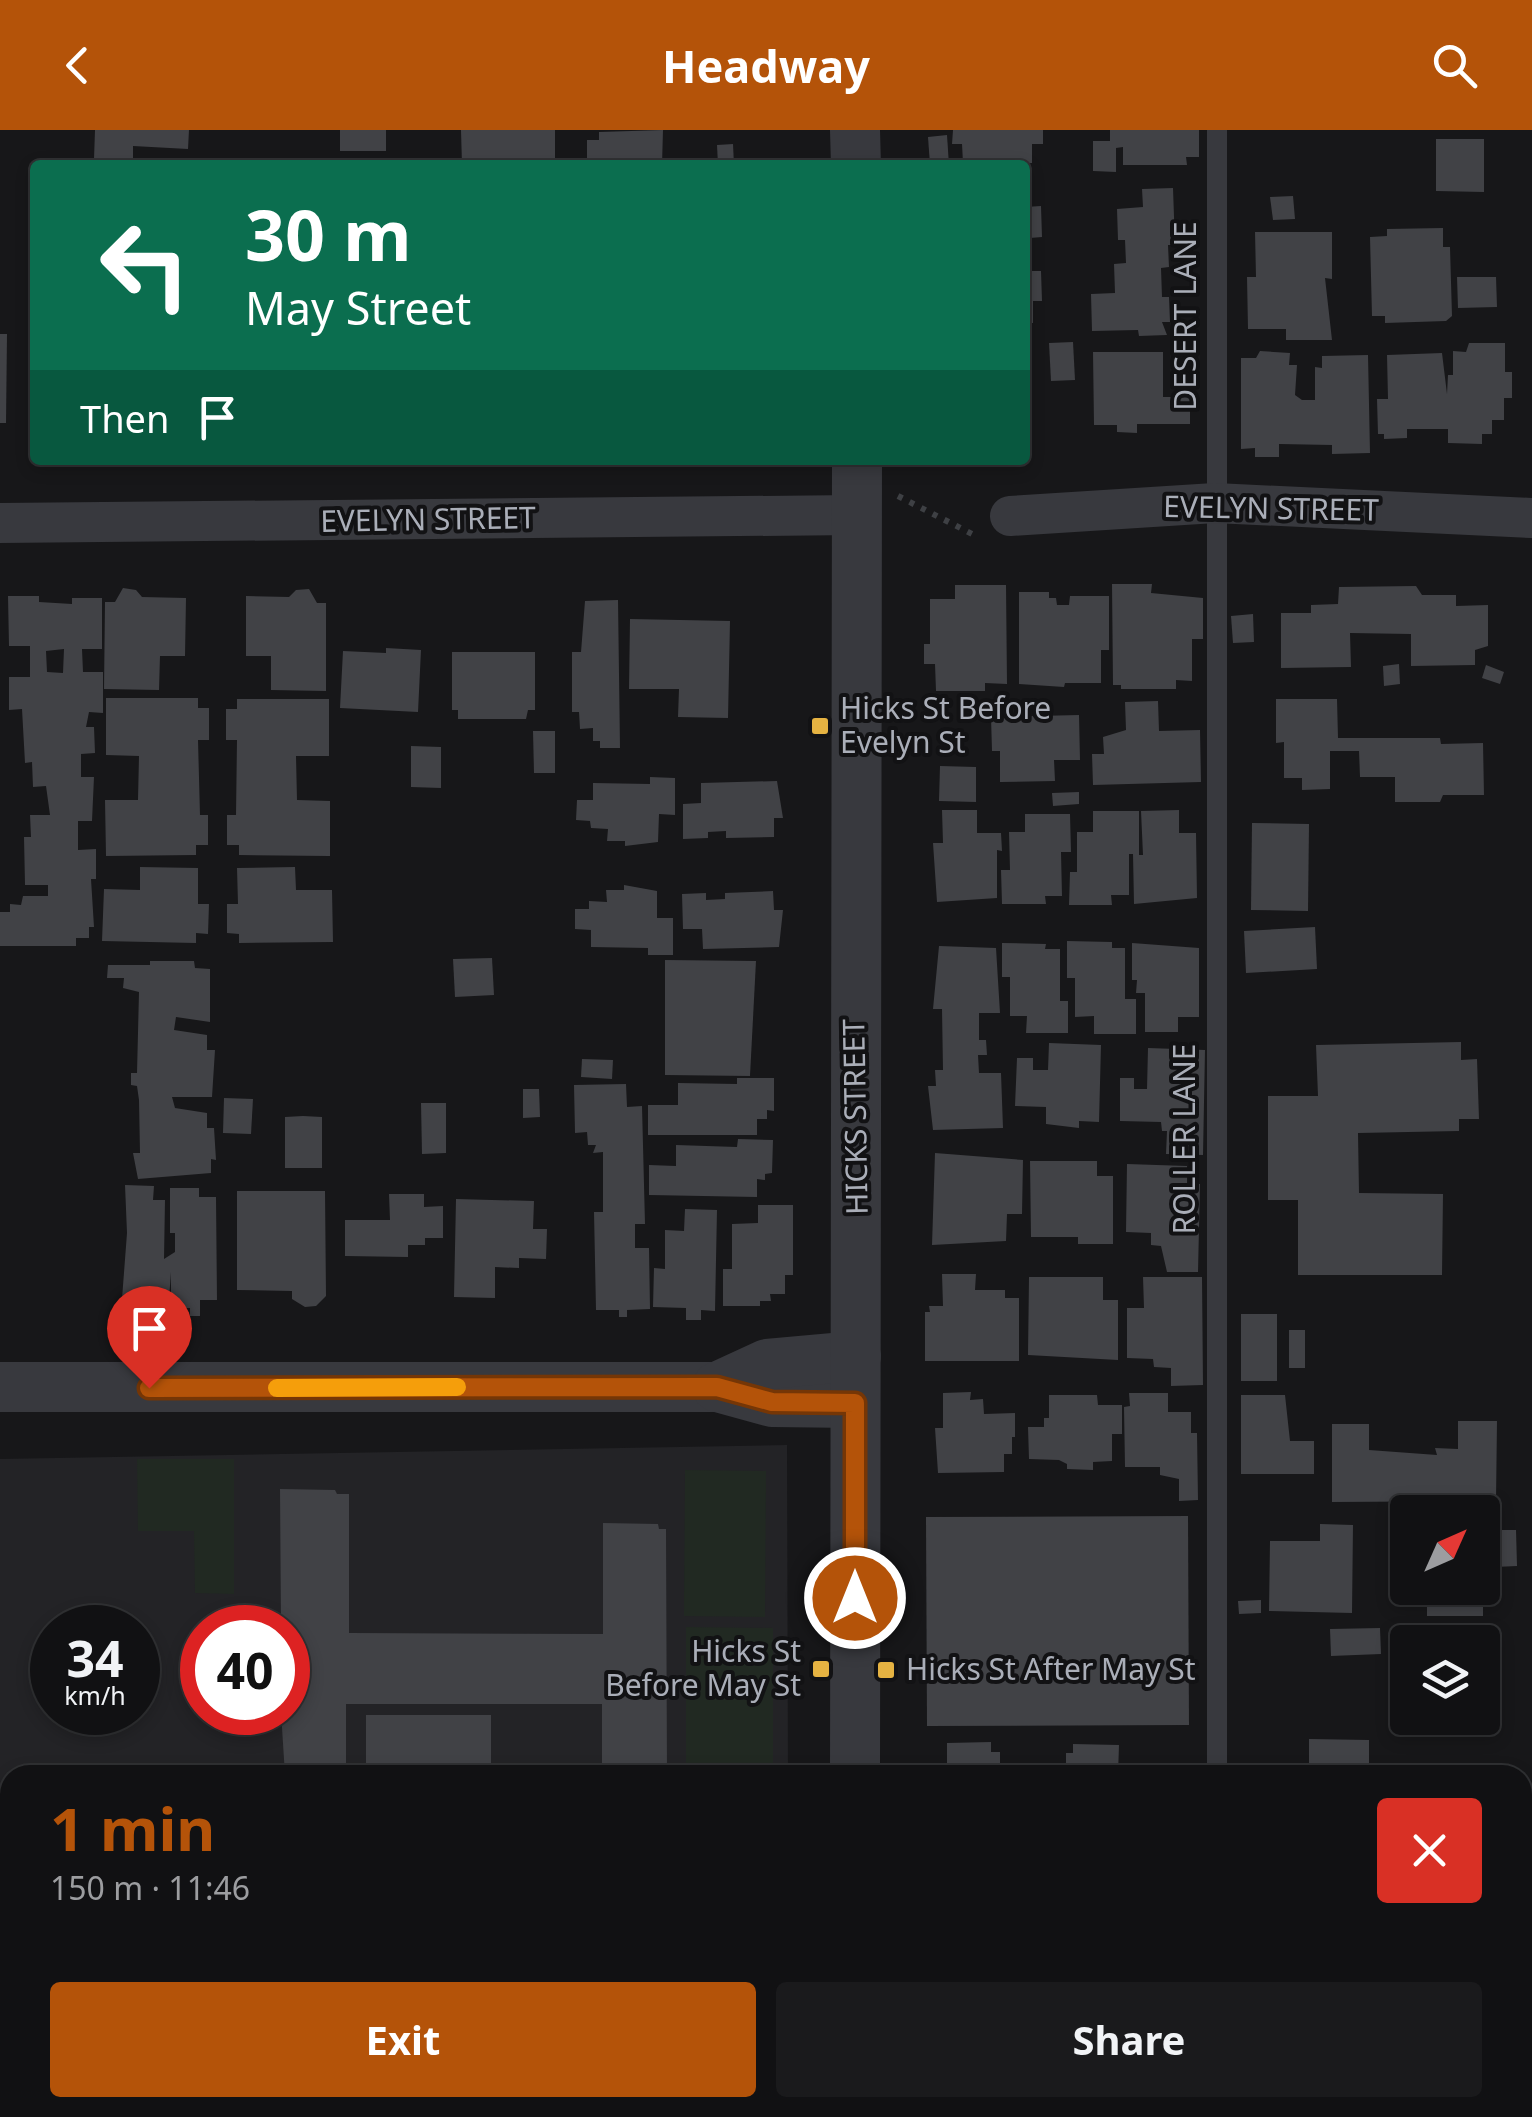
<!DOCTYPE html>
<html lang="en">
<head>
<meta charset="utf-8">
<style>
  :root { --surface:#111113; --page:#1a1a1c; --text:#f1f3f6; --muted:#9c9da0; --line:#303133; --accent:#b45309 }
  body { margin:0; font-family:"Noto Sans",sans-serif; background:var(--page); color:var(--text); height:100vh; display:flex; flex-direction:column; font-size:38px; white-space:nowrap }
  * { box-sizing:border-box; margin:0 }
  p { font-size:32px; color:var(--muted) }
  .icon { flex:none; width:55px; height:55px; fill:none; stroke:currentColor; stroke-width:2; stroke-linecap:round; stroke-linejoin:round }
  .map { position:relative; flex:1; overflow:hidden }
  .details { position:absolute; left:0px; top:1635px; width:1532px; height:352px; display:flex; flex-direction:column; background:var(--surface); border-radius:30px 30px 0 0; box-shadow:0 5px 15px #0003,0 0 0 2px var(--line) }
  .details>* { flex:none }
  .top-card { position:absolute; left:30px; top:30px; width:1000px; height:305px; border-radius:10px; box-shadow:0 5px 15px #0003,0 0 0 2px var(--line); background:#0b6e4f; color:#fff; overflow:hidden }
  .needle { width:65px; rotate:45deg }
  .fabs { position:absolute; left:1390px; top:1365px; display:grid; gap:20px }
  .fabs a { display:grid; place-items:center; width:110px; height:110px; border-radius:10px; background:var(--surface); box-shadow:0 5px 15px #0003,0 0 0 2px var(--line); font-size:50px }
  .speed { position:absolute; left:30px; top:1475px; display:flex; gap:20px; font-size:50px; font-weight:700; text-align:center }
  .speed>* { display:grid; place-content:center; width:130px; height:130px; border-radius:50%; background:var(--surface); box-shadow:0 5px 15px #0003,0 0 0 2px var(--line); line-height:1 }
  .speed small { font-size:25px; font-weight:400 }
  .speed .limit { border:15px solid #d22; background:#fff; color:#111 }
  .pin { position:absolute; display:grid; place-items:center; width:85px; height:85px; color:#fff; margin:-102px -42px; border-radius:50% 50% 50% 0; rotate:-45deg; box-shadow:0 0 10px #0007 }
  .pin .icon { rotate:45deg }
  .me { position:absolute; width:110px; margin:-55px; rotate:0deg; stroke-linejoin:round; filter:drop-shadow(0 0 8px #0008) }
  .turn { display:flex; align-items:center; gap:35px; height:210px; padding:0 50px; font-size:45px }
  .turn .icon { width:130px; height:130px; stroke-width:2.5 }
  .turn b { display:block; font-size:70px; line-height:85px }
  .then { display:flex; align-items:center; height:95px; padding:0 50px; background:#0003; gap:20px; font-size:38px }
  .round { display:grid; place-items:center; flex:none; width:105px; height:105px; border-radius:10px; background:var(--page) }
  .head { display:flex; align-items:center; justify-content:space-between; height:170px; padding:0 50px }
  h1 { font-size:60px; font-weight:700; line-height:75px; color:var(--accent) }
  .button { display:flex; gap:20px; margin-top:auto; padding:20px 50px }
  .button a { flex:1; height:115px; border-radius:10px; background:var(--accent); color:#fff; font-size:40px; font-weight:700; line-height:115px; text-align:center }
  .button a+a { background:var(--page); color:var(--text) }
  header { display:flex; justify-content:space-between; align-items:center; height:130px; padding:0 50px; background:var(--accent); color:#fff; font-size:45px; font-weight:700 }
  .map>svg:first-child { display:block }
  .built { fill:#232326; fill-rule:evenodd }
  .green { fill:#212922 }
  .building { fill:#414246; fill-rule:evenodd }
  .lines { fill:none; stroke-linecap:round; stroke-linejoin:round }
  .path { stroke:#3e4044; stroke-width:6; stroke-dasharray:5 8; stroke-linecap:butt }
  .service { stroke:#38393e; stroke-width:20 }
  .minor { stroke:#38393e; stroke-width:40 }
  .tertiary { stroke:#38393e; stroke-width:50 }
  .route-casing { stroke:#753606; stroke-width:25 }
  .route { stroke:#b45309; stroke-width:18 }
  .slow { stroke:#f59e0b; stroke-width:18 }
  .poi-dot { fill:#e6b342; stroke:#121214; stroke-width:4 }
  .labels { text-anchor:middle; stroke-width:8; stroke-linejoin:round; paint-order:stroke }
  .street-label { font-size:30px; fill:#aaaeb8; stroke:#121214 }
  .poi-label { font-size:30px; fill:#aaaeb8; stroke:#121214; text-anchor:start }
</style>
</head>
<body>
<header><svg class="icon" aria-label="back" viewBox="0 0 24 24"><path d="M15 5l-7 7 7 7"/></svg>Headway<svg class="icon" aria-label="search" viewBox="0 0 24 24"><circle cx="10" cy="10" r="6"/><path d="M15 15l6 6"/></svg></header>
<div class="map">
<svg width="1532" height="1987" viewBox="0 0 1532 1987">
  <rect width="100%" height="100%" fill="#171719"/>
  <!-- built -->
  <path class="built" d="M787,1315L788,1645H10V1978H789V1987H0V1329ZM52,1498H138V1582H52ZM202,1498H288V1582H202Z"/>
  <!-- green -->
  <g class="green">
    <polygon points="137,1329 234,1329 234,1464 195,1463 194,1401 138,1401"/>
    <polygon points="685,1340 766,1341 765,1487 684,1486"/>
    <polygon points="686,1497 773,1498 773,1645 686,1645"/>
  </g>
  <!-- building -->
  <g class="building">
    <polygon points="95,0 189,0 188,19 133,16 133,30 94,29"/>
    <rect x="340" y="0" width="46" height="21"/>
    <polygon points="461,0 555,0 555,35 462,35"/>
    <polygon points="663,0 662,35 587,35 587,10 599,10 599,2"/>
    <polygon points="953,0 1043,0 1043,14 1032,14 1032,33 963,33 962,14 952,14"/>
    <polygon points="1110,0 1199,0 1199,27 1186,27 1187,35 1123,35 1123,17 1116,18 1116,42 1093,41 1093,11 1110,11"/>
    <polygon points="947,5 949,35 930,35 928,7"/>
    <polygon points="1436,9 1484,9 1484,62 1436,61"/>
    <polygon points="733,14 734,35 718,35 717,15"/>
    <rect x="358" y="28" width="61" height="7"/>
    <polygon points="1173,58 1175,115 1168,115 1169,137 1161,138 1162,167 1169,167 1170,192 1162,192 1167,205 1139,206 1138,200 1092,201 1091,164 1115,163 1114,134 1126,133 1125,110 1118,110 1117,79 1143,77 1142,59"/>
    <polygon points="1293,66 1295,89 1273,90 1270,67"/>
    <polygon points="1041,76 1042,107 1030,108 1031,131 1025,132 1025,77"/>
    <polygon points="1443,98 1443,117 1450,117 1452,186 1446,191 1385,193 1385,186 1372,186 1370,107 1387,106 1387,99"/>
    <polygon points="1255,102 1332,102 1332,149 1325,148 1332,210 1286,210 1286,199 1248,199 1247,147 1256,147"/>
    <polygon points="1025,141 1041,141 1042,171 1033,171 1033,193 1025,193"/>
    <polygon points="1457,147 1496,147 1497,177 1458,178"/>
    <polygon points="0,204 7,204 6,293 0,293"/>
    <polygon points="1073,212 1075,250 1051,251 1049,213"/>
    <polygon points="1469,213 1505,213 1505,242 1512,242 1512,268 1504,268 1504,290 1492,290 1492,304 1482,304 1482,314 1448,313 1448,299 1407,299 1407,308 1384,309 1384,304 1378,304 1377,269 1388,269 1387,225 1442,223 1447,264 1448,245 1453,245 1453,221 1466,222"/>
    <polygon points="1025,214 1029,214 1030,305 1025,305"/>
    <polygon points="1260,221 1290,223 1289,235 1297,235 1295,265 1302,270 1315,270 1315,237 1322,238 1322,226 1368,225 1370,323 1332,324 1332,315 1279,314 1279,327 1255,327 1255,318 1241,319 1241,228 1256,228"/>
    <polygon points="1093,222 1163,222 1163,267 1190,267 1190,294 1137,294 1137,303 1117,302 1117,295 1094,295"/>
    <polygon points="1112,454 1152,454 1151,463 1203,468 1203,509 1192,509 1192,551 1176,550 1176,559 1121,559 1121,555 1113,555"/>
    <polygon points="955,455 1006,455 1007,554 985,553 985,561 936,561 935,534 924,534 924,514 930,514 930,469 955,469"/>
    <polygon points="1416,456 1422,465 1456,465 1456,476 1488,475 1488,516 1475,520 1475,535 1411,536 1411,504 1350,503 1351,537 1281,538 1281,483 1311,483 1311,475 1338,474 1339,457"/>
    <polygon points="123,458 136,460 142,467 186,468 185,526 160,526 159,560 104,559 105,472 115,472"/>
    <polygon points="309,459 317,473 326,473 326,561 271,560 271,526 246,526 246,466 289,467 296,460"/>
    <polygon points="1019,462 1049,462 1049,468 1056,468 1057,475 1069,475 1070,466 1109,466 1109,520 1101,520 1101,553 1065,553 1064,557 1019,554"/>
    <path d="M8,466H39V472L72,474V468H102V519H82L83,542H103V583L89,582L86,597H94L95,623L81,624V647H94L92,691H78V720L96,719V749H91L94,797H89V808H76V816H0V782H10V774L21,775L23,766H48V755H25L24,707H31L30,685H50L46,656L33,657L32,632L25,633L22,579L9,580V547H30V516H9ZM64,519L63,543L47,542L46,521Z"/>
    <polygon points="618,470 620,618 600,618 600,611 593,611 593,598 580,599 579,582 572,582 572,522 581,522 585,471"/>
    <polygon points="1253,484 1254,512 1233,513 1231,486"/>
    <polygon points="630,489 730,491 728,588 678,587 679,559 629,559"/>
    <polygon points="386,518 421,520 418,582 340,578 343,521 386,523"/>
    <polygon points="452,522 535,522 535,580 528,580 526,589 458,589 458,580 452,580"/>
    <polygon points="1399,534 1400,554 1384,556 1383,536"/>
    <polygon points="1486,535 1504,542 1500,554 1482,548"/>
    <polygon points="106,568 198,568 198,578 209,578 209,610 198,610 200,685 208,685 208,715 196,715 196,725 106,726 105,670 138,670 139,626 106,625"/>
    <polygon points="237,569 329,569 329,626 296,626 297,670 330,671 330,726 239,725 239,715 227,715 227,685 236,685 237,610 226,610 226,579 237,579"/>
    <polygon points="1276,569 1337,569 1338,608 1440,608 1441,614 1483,613 1484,665 1443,665 1440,672 1395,672 1395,647 1360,647 1359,621 1330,621 1330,659 1302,660 1302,648 1284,648 1284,612 1276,613"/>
    <polygon points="1158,571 1159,601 1200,600 1201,652 1093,655 1092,624 1104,624 1103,607 1126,600 1125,572"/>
    <polygon points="1079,585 1080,630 1054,630 1055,651 1000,652 1000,621 992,621 991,587"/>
    <polygon points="533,601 555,601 555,643 534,643"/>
    <polygon points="411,616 441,617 441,658 411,657"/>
    <polygon points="940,636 976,637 976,672 939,671"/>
    <polygon points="650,647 675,648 675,685 659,684 658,712 625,716 625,711 607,711 608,699 591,698 590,691 576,690 577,670 593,670 593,653 650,654"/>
    <polygon points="777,651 783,688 774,688 774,707 726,708 726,701 708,702 708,708 683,709 683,674 701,673 701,653"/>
    <polygon points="1079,662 1079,674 1053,676 1052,663"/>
    <polygon points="942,680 977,680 977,703 1001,703 1002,721 997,720 997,768 937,772 933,713 943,713"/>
    <polygon points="1179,680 1179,703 1196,703 1197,768 1134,774 1133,724 1129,724 1129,765 1111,765 1112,775 1069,775 1070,742 1077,742 1077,702 1093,702 1093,681 1139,681 1139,725 1143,725 1141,681"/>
    <polygon points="1025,684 1070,684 1071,722 1061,722 1062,766 1045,766 1046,774 1002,774 1001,740 1010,740 1009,702 1025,702"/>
    <polygon points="1252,693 1309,694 1308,781 1251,780"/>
    <polygon points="140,737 198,738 198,774 209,774 208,804 196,803 196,813 102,811 104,759 140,760"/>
    <polygon points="295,737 296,760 332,760 333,812 239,813 239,804 227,803 227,774 238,774 237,738"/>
    <polygon points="624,755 657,761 657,788 673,788 673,825 648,825 648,818 591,817 591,800 575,799 575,779 589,779 589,771 607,772 606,760 624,760"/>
    <polygon points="773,761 774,780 783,780 779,817 703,819 702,799 683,799 682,764 706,763 706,770 725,769 725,763"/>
    <polygon points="1315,797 1317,839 1246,843 1244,801"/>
    <polygon points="1067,811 1112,812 1112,818 1125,818 1125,869 1136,869 1136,904 1094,904 1094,886 1075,887 1075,848 1067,848"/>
    <polygon points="1002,813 1046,814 1045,819 1060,819 1060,871 1068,871 1068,903 1026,903 1027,886 1010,886 1010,847 1002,847"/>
    <polygon points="1132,813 1199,818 1199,887 1178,887 1178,902 1145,902 1145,863 1136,863 1137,850 1132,850"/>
    <polygon points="939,816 996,818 1000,883 979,883 979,910 986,910 987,925 978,925 979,943 1001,943 1003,998 933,1000 928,956 936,956 935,940 943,940 942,879 933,879"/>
    <polygon points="492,828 494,865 455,867 453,829"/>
    <polygon points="665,830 756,831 750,946 665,945"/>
    <polygon points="150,831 194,831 195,838 210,839 210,892 176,887 174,900 207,905 207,920 215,920 212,967 172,967 175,978 207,983 207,998 214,998 216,1030 211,1029 211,1043 138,1049 133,1023 140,1023 139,970 137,956 131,955 131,943 137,943 139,862 123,858 124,848 107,848 108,835 150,835"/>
    <polygon points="1461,912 1461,930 1477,929 1479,989 1459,989 1459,1001 1358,1003 1359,1063 1443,1064 1442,1145 1298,1145 1298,1070 1268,1070 1268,966 1318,966 1316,915"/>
    <polygon points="1049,913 1101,915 1099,992 1079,991 1079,998 1046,994 1046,977 1015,976 1017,928 1033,928 1033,940 1048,940"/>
    <polygon points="1148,918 1205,920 1203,1025 1166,1024 1167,1001 1162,1001 1161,992 1120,991 1120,948 1134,948 1134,959 1147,959"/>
    <polygon points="582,929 613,930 612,949 581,947"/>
    <polygon points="737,948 774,948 774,981 767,980 767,989 757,989 757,1005 648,1005 648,975 678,975 678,953 737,954"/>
    <polygon points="626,954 627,977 642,976 645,1094 635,1094 635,1118 649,1118 650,1179 627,1180 627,1187 619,1187 619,1180 596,1180 594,1082 603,1082 603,1022 593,1023 596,1015 588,1015 587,1002 575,1003 574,955"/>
    <polygon points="523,959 539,959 540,987 523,988"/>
    <polygon points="224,968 253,969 251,1004 223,1003"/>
    <polygon points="421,973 446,973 446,1023 422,1024"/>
    <polygon points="303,986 322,987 322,1038 285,1038 285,987"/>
    <polygon points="738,1009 773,1010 772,1043 765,1044 765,1050 757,1049 757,1067 649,1065 649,1035 676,1036 676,1015 737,1017"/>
    <polygon points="935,1023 1023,1030 1022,1084 1007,1084 1006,1111 932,1115"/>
    <polygon points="1030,1031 1097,1031 1097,1046 1113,1046 1113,1114 1078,1114 1078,1107 1031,1107"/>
    <polygon points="1127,1034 1187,1036 1187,1053 1200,1054 1198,1142 1167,1142 1161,1116 1151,1115 1151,1103 1126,1102"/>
    <polygon points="125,1055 154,1056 153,1070 165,1070 164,1129 175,1122 175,1103 170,1103 170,1058 199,1058 199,1067 216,1067 217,1170 200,1170 200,1186 190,1186 190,1178 171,1178 171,1142 169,1169 156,1169 155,1188 121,1182 127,1103"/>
    <polygon points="237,1061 325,1061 326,1166 316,1176 305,1177 292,1169 292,1161 237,1160"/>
    <polygon points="389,1064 424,1064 424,1077 443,1076 443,1108 425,1108 425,1115 408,1115 408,1127 345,1126 345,1090 390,1090"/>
    <polygon points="456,1069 534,1071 533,1099 547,1099 546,1129 519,1128 519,1138 495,1137 495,1168 454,1167"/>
    <polygon points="758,1075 793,1075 793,1145 785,1145 785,1164 770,1164 771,1171 760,1171 760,1176 723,1176 723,1139 732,1139 732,1094 758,1093"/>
    <polygon points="685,1079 717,1080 715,1181 701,1180 701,1190 686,1190 686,1178 653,1177 654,1138 665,1139 665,1100 684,1101"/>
    <polygon points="942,1144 976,1144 975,1160 1005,1160 1005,1168 1019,1168 1019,1231 925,1231 925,1182 930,1182 929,1176 943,1176"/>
    <polygon points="1029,1147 1103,1147 1103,1170 1118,1170 1118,1230 1028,1225"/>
    <polygon points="1143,1147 1202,1147 1203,1255 1171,1256 1171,1238 1154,1237 1153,1229 1127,1228 1127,1178 1144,1178"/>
    <rect x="1241" y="1184" width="36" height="67"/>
    <rect x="1289" y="1200" width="16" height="38"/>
    <polygon points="971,1262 970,1270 983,1269 984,1284 1015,1283 1015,1307 1012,1307 1012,1324 1004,1324 1004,1342 938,1343 935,1298 943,1298 943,1263"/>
    <polygon points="1129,1263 1168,1263 1168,1282 1191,1282 1191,1303 1197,1303 1198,1370 1179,1371 1179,1349 1160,1345 1160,1337 1125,1337 1124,1277 1130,1276"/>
    <polygon points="1049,1265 1097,1265 1098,1275 1122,1275 1122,1304 1112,1304 1112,1331 1093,1332 1093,1340 1067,1339 1067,1334 1059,1330 1029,1329 1028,1297 1044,1297 1044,1288 1049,1288"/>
    <polygon points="1241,1265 1285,1265 1290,1311 1314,1311 1314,1344 1241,1344"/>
    <polygon points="1458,1291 1497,1291 1496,1371 1332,1372 1332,1294 1369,1294 1369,1320 1437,1325 1435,1318 1458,1319"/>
    <polygon points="280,1359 335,1360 337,1364 349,1364 349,1503 603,1504 603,1393 658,1394 659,1399 666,1399 667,1645 602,1645 602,1574 346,1574 346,1645 285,1645 281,1582 288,1582 288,1498 281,1498"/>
    <polygon points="1188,1386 1189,1595 927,1596 926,1387"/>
    <polygon points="1320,1394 1353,1395 1352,1483 1269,1481 1270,1411 1320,1411"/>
    <polygon points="1495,1400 1516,1400 1517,1436 1495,1437"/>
    <rect x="1427" y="1458" width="56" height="28"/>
    <polygon points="1261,1470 1261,1483 1239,1484 1238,1471"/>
    <polygon points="1380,1498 1381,1524 1331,1526 1330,1499"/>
    <rect x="1434" y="1502" width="44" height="10"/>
    <polygon points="1405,1559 1408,1588 1484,1588 1484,1600 1410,1600 1410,1594 1401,1597"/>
    <rect x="366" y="1585" width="125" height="60"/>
    <polygon points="1309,1609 1369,1610 1369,1645 1309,1644"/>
    <polygon points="991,1612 991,1622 1000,1622 1000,1635 1066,1636 1066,1623 1073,1623 1073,1614 1119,1615 1118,1645 947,1645 947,1613"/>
    <polygon points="1402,1635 1454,1637 1454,1645 1402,1645"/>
    <rect x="1139" y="1636" width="62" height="9"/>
    <rect x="382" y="1978" width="63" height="9"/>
    <rect x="674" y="1978" width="88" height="9"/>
    <rect x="944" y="1978" width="73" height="9"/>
    <polygon points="1029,1978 1071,1978 1082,1981 1082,1987 1029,1987"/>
    <polygon points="1139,1978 1192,1978 1192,1987 1138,1987"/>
    <rect x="1239" y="1978" width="75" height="9"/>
    <polygon points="1322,1978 1366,1978 1366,1982 1322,1987"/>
  </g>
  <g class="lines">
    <!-- path -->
    <polyline class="path" points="898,366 976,406"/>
    <!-- service -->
    <g class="service">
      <polyline points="1217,0 1217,1645"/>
      <polyline points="1219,1978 1219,1987"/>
    </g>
    <!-- minor -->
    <g class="minor">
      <polyline points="1010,386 1215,373 1532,388"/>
      <polyline points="0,393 856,385"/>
    </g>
    <!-- tertiary -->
    <g class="tertiary">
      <polyline points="855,0 856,35"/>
      <polyline points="0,1257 717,1257 772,1272 855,1273"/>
      <polyline points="717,1257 767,1234 856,1226"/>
      <polyline points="855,1645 857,330"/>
      <polyline points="855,1978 855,1987"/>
    </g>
  </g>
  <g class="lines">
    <!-- route casing -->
    <g class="route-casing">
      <polyline id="route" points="149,1258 717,1257 772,1272 855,1273 855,1468"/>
    </g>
    <!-- route -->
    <use href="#route" class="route"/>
    <!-- slow -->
    <polyline class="slow" points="277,1258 457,1257"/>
  </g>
  <!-- markers -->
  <g class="poi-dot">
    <rect x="810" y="586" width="20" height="20" rx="5"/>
    <rect x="811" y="1529" width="20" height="20" rx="5"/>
    <rect x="876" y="1530" width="20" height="20" rx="5"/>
  </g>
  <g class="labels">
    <!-- street labels -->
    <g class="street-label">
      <text transform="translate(1186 186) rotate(-90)" y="10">DESERT LANE</text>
      <text transform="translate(1271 379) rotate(1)" y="10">EVELYN STREET</text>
      <text transform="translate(428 390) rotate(-1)" y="10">EVELYN STREET</text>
      <text transform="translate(856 987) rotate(-91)" y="10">HICKS STREET</text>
      <text transform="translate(1185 1009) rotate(-90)" y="10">ROLLER LANE</text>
    </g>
    <!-- poi labels -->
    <g class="poi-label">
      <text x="840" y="589">Hicks St Before<tspan x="840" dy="34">Evelyn St</tspan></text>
      <text x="801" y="1532" text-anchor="end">Hicks St<tspan x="801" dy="34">Before May St</tspan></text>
      <text x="906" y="1550">Hicks St After May St</text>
    </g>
  </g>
</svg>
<div class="fabs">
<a><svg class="needle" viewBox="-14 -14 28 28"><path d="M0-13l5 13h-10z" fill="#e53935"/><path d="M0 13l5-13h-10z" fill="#9c9da0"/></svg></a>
<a><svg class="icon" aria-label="layers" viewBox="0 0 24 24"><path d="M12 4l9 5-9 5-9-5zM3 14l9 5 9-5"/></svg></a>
</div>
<div class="speed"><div>34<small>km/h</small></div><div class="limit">40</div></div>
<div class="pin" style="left:149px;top:1258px;background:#d93025"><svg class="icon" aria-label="arrive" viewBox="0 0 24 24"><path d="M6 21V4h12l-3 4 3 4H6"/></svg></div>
<svg class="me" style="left:855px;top:1468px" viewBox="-20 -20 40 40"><circle r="17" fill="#b45309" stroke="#fff" stroke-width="3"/><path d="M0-11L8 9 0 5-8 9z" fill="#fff"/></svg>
<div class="top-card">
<div class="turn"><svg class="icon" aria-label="left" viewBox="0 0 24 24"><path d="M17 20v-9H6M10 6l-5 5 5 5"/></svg><div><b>30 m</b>May Street</div></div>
<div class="then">Then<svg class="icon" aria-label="arrive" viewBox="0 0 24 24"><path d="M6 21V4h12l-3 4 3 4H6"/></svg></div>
</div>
<section class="details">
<div class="head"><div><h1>1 min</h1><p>150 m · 11:46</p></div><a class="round" style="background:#d93025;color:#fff"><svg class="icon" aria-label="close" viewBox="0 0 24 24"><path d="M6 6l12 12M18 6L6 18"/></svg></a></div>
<div class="button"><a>Exit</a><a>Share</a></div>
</section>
</div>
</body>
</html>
